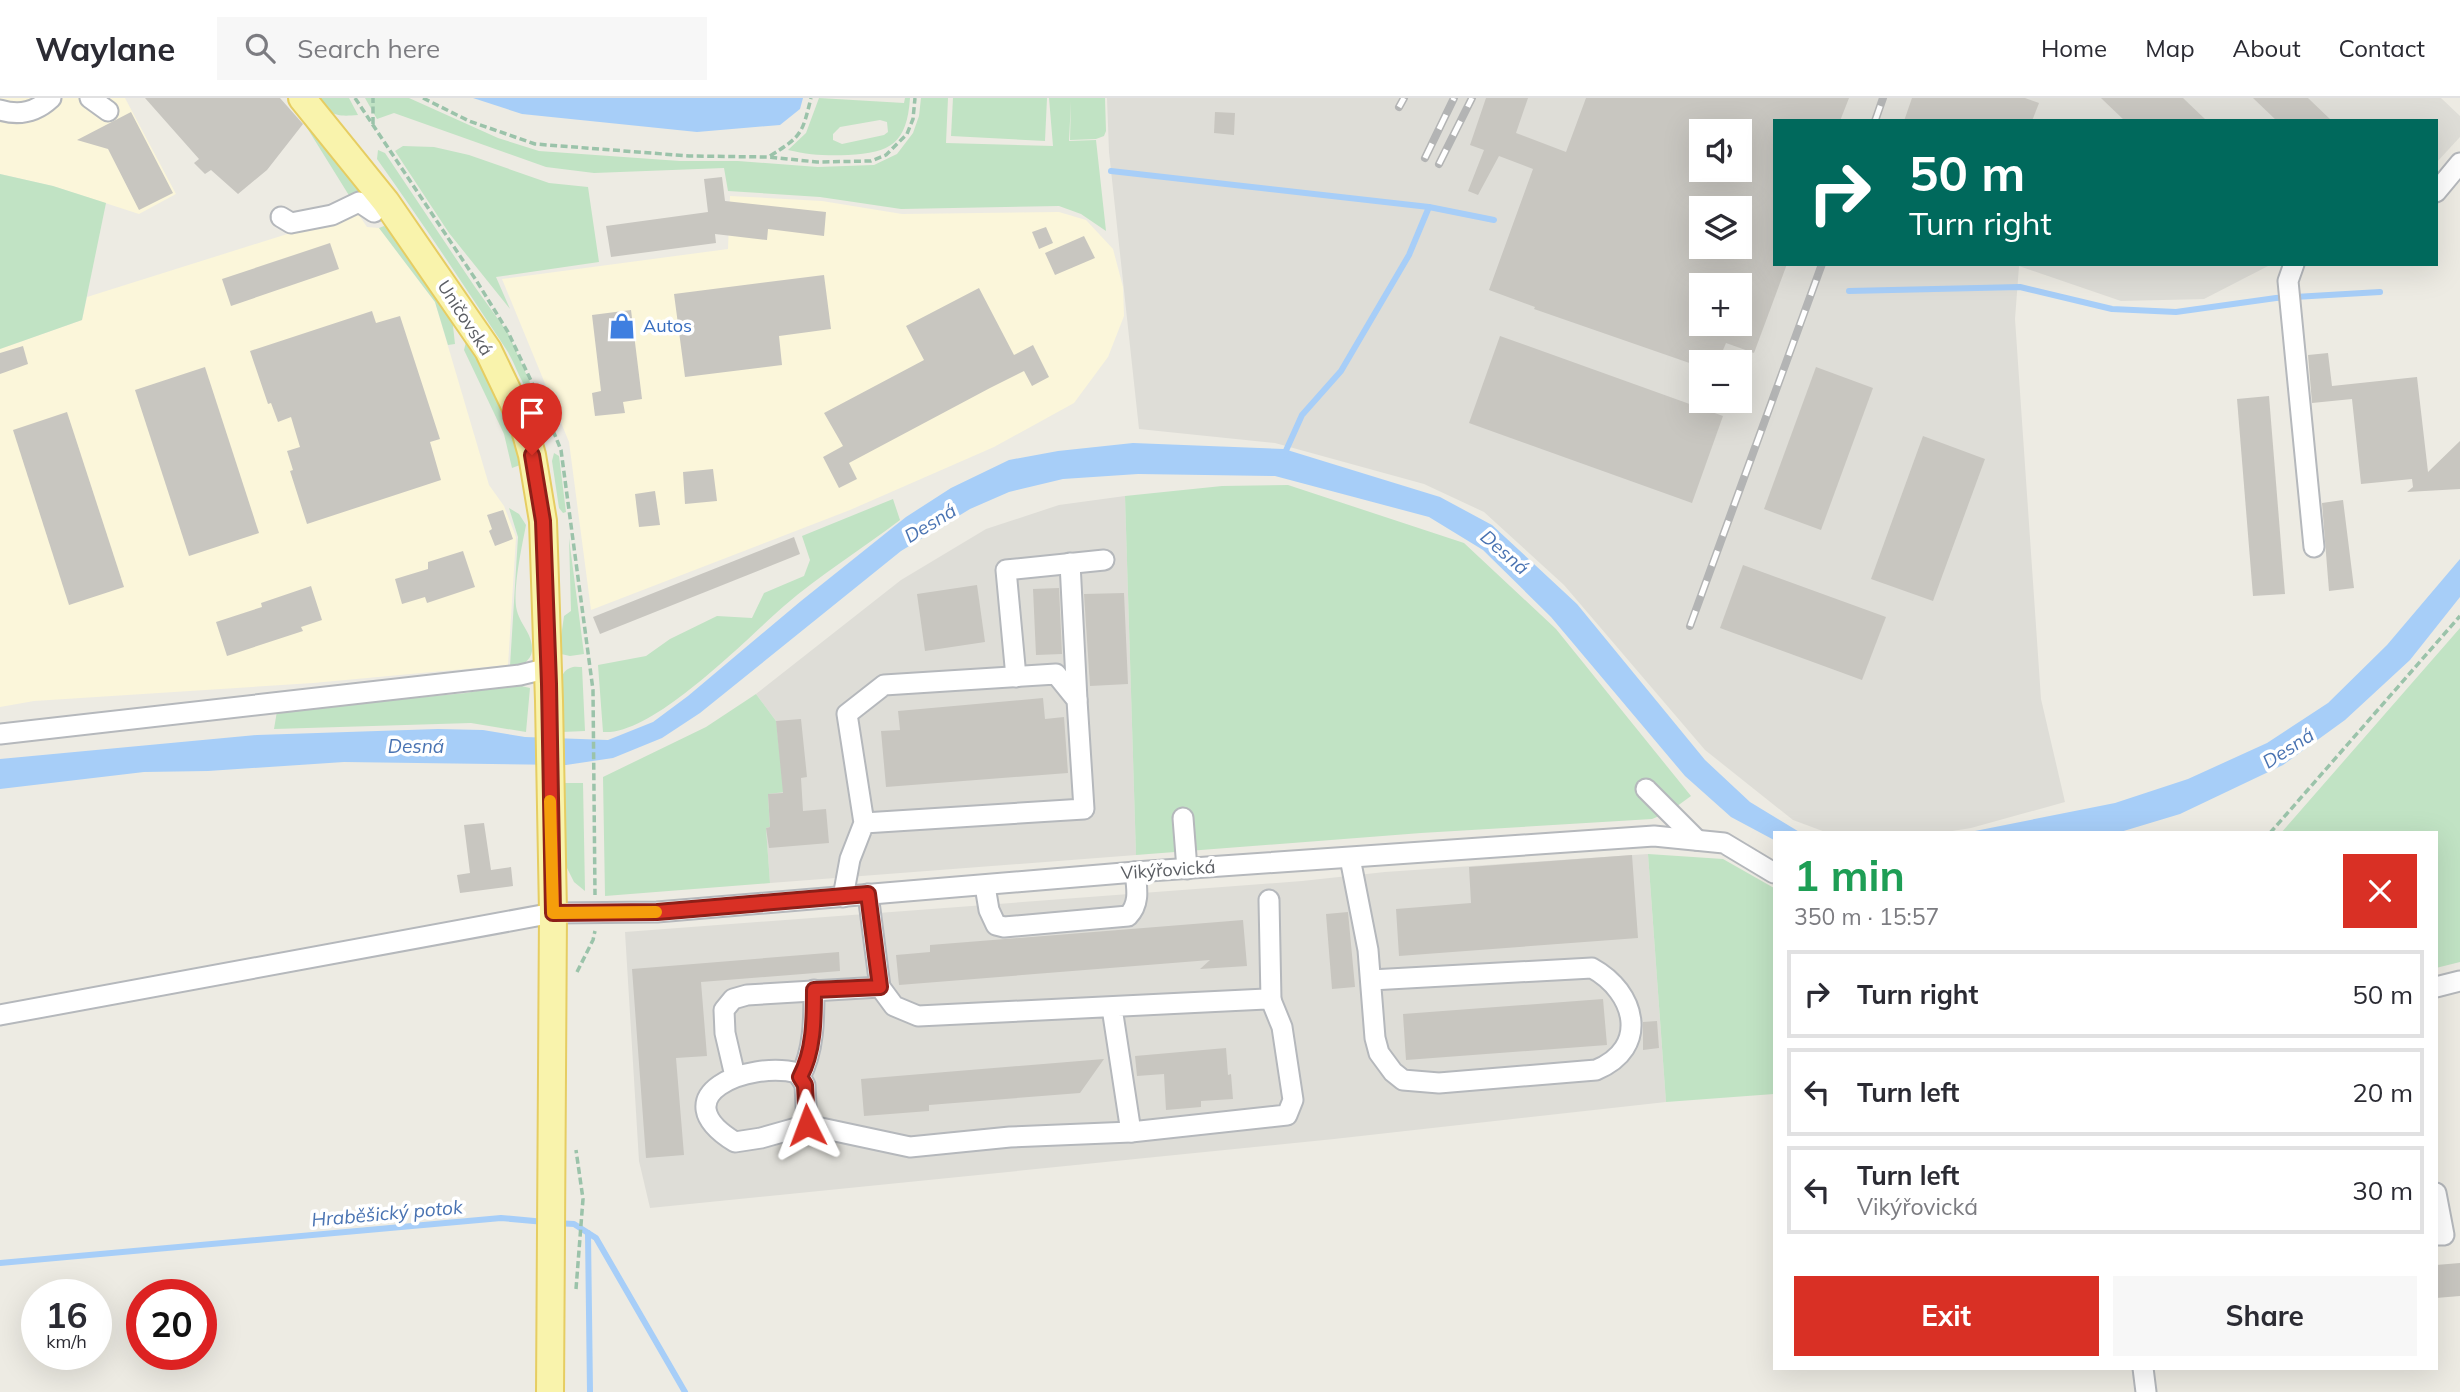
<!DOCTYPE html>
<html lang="en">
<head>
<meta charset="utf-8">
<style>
  :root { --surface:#fff; --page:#f7f7f7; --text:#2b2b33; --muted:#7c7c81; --line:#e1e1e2; --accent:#d93025 }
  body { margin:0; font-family:Mulish,sans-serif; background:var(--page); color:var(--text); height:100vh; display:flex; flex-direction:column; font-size:26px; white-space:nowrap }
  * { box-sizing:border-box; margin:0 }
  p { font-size:23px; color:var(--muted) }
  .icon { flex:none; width:38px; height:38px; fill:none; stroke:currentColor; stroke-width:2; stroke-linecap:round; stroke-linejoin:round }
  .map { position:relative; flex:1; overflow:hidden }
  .side { position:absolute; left:1773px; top:733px; width:665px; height:539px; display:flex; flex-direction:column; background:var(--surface); border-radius:0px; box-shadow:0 7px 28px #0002 }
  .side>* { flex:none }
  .hud { position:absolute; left:1773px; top:21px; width:665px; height:147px; border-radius:0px; box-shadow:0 7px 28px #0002; background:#00695c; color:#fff; overflow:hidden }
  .fabs { position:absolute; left:1689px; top:21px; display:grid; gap:14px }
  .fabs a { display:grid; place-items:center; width:63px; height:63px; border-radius:0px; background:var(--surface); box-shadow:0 7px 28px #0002; font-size:35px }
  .speed { position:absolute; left:21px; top:1181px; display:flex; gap:14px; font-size:35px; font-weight:700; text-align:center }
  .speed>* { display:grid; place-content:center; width:91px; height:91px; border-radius:50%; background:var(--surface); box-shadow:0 7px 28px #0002; line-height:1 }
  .speed small { font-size:18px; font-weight:400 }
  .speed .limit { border:10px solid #d22; background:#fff; color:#111 }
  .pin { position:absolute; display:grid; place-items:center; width:60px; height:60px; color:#fff; margin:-72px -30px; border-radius:50% 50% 50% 0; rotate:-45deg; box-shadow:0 0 7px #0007 }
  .pin .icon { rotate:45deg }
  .me { position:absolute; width:77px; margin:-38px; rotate:357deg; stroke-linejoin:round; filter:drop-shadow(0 0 5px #0008) }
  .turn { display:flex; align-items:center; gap:24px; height:147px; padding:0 21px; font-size:32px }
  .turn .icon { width:91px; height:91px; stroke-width:2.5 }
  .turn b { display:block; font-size:49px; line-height:60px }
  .round { display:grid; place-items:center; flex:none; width:74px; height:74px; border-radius:0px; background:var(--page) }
  .summary { display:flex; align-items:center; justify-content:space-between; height:119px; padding:0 21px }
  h1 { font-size:42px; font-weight:700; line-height:52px; color:#1e9e55 }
  .action { display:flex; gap:14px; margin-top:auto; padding:14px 21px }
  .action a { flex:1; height:80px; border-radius:0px; background:var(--accent); color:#fff; font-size:28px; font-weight:700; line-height:80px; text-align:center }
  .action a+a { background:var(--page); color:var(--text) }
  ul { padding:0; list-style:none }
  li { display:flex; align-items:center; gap:21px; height:88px; margin:0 14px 10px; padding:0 7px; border:4px solid var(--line); border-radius:0px }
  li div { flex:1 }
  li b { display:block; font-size:26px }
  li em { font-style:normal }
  header { display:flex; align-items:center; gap:42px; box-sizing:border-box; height:98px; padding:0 35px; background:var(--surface); border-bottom:2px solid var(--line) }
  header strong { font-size:33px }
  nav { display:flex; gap:38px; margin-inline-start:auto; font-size:24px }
  .search { width:490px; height:63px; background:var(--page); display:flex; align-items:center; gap:18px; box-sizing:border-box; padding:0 24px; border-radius:0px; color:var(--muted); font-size:26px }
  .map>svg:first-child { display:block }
  .commercial { fill:#fbf6da }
  .industrial { fill:#deddd7; fill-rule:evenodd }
  .green { fill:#c1e3c4; fill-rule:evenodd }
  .water { fill:#a7cef8 }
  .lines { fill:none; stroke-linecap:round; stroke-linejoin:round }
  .stream { stroke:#a7cef8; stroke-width:6 }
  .building { fill:#c8c6c0; fill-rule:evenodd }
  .minor-casing { stroke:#b5b8bc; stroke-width:23 }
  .major-casing { stroke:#e6cd62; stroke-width:30 }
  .path { stroke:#9bc3aa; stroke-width:3.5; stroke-dasharray:7 3.5; stroke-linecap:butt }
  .minor { stroke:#fff; stroke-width:19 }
  .major { stroke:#f9f3ac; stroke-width:26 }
  .rail-casing { stroke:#b3b4b4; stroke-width:8 }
  .rail { stroke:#fff; stroke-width:5; stroke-dasharray:16; stroke-linecap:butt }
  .route-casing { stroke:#8d1f18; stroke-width:18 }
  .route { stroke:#d93025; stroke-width:12 }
  .slow { stroke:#f59e0b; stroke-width:12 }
  .labels { text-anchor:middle; stroke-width:7; stroke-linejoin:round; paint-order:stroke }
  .street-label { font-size:18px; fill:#5b5e63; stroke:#fff }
  .shop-label { font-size:18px; fill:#366cbe; stroke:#fff; text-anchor:start }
  .water-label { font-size:19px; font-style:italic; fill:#4973b2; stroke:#fff }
</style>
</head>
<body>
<header>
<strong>Waylane</strong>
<div class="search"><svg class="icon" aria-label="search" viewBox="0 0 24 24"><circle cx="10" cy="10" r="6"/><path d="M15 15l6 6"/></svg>Search here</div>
<nav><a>Home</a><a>Map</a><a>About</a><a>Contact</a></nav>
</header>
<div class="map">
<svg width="2460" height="1294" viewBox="0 0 2460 1294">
  <rect width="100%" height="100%" fill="#edebe3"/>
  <!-- commercial -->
  <g class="commercial">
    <polygon points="0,0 125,0 176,96 139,116 53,88 0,76"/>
    <polygon points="730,98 822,103 902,116 1059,114 1086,122 1113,151 1123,189 1124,218 1108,259 1074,305 994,349 850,412 591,512 569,344 502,181 728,151"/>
    <polygon points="357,114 367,129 379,130 435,204 489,387 504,408 516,439 508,567 313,585 34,603 0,609 0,251 82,222 87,199"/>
  </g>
  <!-- industrial -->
  <g class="industrial">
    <path d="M1107,0H2441L2460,18V39L2436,65V23H1774V166H2272L2204,201L2121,203L2019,168L2015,221L2041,601L2065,704L1971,730L1940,735H1828L1793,722L1705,652L1564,487L1484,414L1424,386L1275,345L1139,331L1109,54ZM1701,33H1740V72H1701ZM1701,110H1740V149H1701ZM1701,187H1740V226H1701ZM1701,264H1740V303H1701Z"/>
    <polygon points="1125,398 1136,757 770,785 766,730 770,729 768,696 776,623 756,596 901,482 986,431 1059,407"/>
    <polygon points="1648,756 1666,1004 1334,1041 650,1110 639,1063 625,834 1302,783 1385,774"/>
  </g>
  <!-- green -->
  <g class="green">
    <path d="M315,0H349L358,17C334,19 332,17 315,0Z"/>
    <polygon points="365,0 409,0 498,40 539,53 680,63 738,63 818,69 874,67 897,56 913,35 919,18 921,0 948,0 946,45 1053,48 1049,0 1105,0 1106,33 1104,38 1096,41 1070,42 1071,3 1069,43 1096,42 1106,133 1081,116 1059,108 901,111 820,99 728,93 724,70 594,75 546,69 394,15 377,21"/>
    <path d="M819,0L904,5L905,0H910C907,45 891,55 848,57C827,58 809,57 788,52L806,35ZM880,22L887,24L888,34L884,37L842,46L833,42V36L840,29Z"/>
    <polygon points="953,0 1047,0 1045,43 951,38"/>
    <path d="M304,25C323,31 347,75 359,92L350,99Z"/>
    <polygon points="403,48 434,49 469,57 549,85 588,89 599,164 496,179 510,211 449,135 395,53"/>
    <path d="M378,52L385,55L475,189L508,235L539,305C522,292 517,268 506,251C464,187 421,123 377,61Z"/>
    <polygon points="0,76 53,88 106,105 82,222 0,251"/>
    <polygon points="384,128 388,130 452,219 455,246 448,247 435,204 379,130"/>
    <polygon points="468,236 487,264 521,355 520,367 512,370 504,336 464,252"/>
    <polygon points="554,355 559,358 566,414 563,415 559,410 552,363"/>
    <polygon points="1288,387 1464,445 1556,531 1691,698 1669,714 1652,721 1421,735 1136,757 1125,398 1222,388"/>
    <path d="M893,401L900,422C862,451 820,477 784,508C746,541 653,638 603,634L598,567L646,558L670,541L717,518L752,520L764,495L804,478L810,462L802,438Z"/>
    <path d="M509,410L519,416L526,427C522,448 512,493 517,513C521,528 533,536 532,553C531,562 522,568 514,571L510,568L518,439Z"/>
    <polygon points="569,440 584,556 570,558 561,556 560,546 564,518 571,513"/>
    <polygon points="2460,530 2460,864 2436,870 2436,735 2281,735"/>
    <path d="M582,569L585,633L562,634C561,620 553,575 570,570C574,568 578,569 582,569Z"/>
    <polygon points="513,586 530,590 526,634 471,625 274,631 277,613 466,595"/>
    <polygon points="756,596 776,623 784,694 768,696 770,729 766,730 770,785 605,798 603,679 706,629"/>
    <polygon points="562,685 583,685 585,793 574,784 563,762"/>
    <polygon points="1648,756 1723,761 1774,790 1774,996 1666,1004"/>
  </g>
  <!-- water -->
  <g class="water">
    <polygon points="473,0 803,0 800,11 780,27 697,34 522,16"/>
    <polygon points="1133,345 1284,351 1440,399 1492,427 1577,506 1705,662 1750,704 1801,735 1774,735 1774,742 1731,719 1685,678 1551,519 1483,452 1429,419 1275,378 1138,376 1063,381 1009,394 970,411 901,453 700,615 662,640 613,660 566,667 344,664 208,673 144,674 0,691 0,661 257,637 438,631 483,632 525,639 608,642 653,624 688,598 801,503 906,419 951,390 1009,362 1058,353"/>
    <polygon points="2460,461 2460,499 2410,562 2345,622 2283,667 2180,716 2117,735 1965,735 2115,705 2188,681 2267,645 2328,605 2387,547"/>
  </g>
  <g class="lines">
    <!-- stream -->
    <g class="stream">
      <polyline points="1111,73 1429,109 1494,122"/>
      <polyline points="1849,193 2020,189 2112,211 2176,214 2276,200 2380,194"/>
      <polyline points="1284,357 1302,317 1341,273 1409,157 1429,109"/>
      <polyline points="556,1125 574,1126 596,1140 685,1294"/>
      <polyline points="588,1135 590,1294"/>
      <polyline points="0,1165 501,1120 545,1124"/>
    </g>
  </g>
  <!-- building -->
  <g class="building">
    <polygon points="145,0 280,0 303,26 267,72 238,96 211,72 205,76 194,65 199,61"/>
    <path d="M1486,0H1528L1516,35L1566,54L1586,0H1849L1840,23H1774V166H1787L1754,255L1726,245L1718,264H1701V269L1534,211L1535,209L1489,192L1533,71L1499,58L1478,97L1468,93L1484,52L1470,47ZM1701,33H1740V72H1701ZM1701,110H1740V149H1701ZM1701,187H1740V226H1701Z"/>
    <polygon points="1912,0 2025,0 2039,5 2032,23 1904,23"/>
    <polygon points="2101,0 2183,0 2207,23 2125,23"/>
    <polygon points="2253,0 2308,0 2332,23 2277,23"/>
    <polygon points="131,14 173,95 139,112 108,51 77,42"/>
    <polygon points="1215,14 1235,15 1234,37 1214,35"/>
    <polygon points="722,79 725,103 826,114 824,138 768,131 767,142 715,136 716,145 611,159 606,128 708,114 704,81"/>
    <polygon points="1046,129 1053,145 1039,151 1032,134"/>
    <polygon points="1084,138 1095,160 1055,177 1045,155"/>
    <polygon points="330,145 339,171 231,208 222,181"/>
    <polygon points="824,177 831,231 779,238 782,267 685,279 674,196"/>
    <polygon points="979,190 1014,257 1033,247 1049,279 1032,288 1024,273 990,290 849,365 857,381 839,390 823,359 843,348 824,315 924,262 906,228"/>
    <polygon points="631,212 642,301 623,304 625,315 595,318 592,295 601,293 592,217"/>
    <polygon points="372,213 376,225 400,218 440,341 430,344 441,382 307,426 290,373 293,372 287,353 300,349 291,319 278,324 271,305 268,306 250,253"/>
    <polygon points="1500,238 1723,318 1692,405 1469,325"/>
    <polygon points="23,248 28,266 0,276 0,255"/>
    <polygon points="2328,255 2332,288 2417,279 2428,374 2460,343 2460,391 2407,394 2413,389 2412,381 2361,386 2352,301 2312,305 2308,257"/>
    <polygon points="205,269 259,435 189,458 135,292"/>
    <polygon points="1816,269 1873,290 1821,432 1764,411"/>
    <polygon points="2269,298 2285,496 2253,498 2237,301"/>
    <polygon points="67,314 124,489 69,507 13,332"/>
    <polygon points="1923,338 1985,361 1933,503 1871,481"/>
    <polygon points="713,371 717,403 685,406 683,374"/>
    <polygon points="655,393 660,427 639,429 635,396"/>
    <polygon points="2343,402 2354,490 2329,493 2322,405"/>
    <polygon points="503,412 513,441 495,448 489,433 492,431 487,417"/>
    <polygon points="794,439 800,456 600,536 593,519"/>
    <polygon points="463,453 475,489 427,505 425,499 402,506 395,481 428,471 428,464"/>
    <polygon points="1743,467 1886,519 1862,582 1720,530"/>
    <polygon points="977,487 985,544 925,553 917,496"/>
    <polygon points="311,488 322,522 301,529 303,533 227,558 216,524 262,509 261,505"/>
    <polygon points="1059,490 1062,556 1036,557 1033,491"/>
    <polygon points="1124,495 1128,586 1090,588 1084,496"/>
    <polygon points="1043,600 1045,621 1064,619 1068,675 886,689 881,633 900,632 898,613"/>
    <polygon points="801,621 807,679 801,680 803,713 826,711 829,745 769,750 766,730 770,729 768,696 783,695 776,623"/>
    <polygon points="484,725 491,772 511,769 513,788 460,795 457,777 470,775 464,727"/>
    <polygon points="1632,757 1638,840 1399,858 1396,811 1471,805 1469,769"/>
    <polygon points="1348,814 1355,889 1332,891 1326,816"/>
    <polygon points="1243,822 1247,868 1200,871 1210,862 899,887 896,857 930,854 930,847"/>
    <polygon points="839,854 840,873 701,884 707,958 676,960 684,1057 646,1060 632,871"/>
    <polygon points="1603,901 1607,947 1406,962 1403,916"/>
    <polygon points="1657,923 1659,950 1643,952 1643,924"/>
    <polygon points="1226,950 1228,977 1231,976 1233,1001 1201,1003 1201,1009 1166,1012 1164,976 1137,978 1135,958"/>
    <polygon points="1104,961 1080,995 929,1007 929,1013 864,1018 861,981"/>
    <polygon points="2460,1165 2460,1198 2436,1200 2436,1167"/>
  </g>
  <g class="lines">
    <!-- minor casing -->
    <g class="minor-casing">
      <g id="minor">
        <polyline points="90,0 108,13"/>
        <path d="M0,12C20,18 36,14 51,0"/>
        <polyline points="2436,94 2460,65"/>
        <polyline points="281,119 291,125 332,117 359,104 374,114"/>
        <polyline points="2294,166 2288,183 2314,449"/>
        <polyline points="1070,465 1077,602"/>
        <polyline points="1016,579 1006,472 1104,462"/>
        <polyline points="0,636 520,577 549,570"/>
        <polyline points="1646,691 1697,742"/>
        <polyline points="1183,720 1187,771"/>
        <path d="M1350,760L1368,852L1375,940L1379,955L1393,974L1403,982L1439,985L1596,972C1650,950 1636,894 1592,870L1371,882"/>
        <path d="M985,788L989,812L996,827L1004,829L1128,818C1140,806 1137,791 1135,774"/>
        <polyline points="868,796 880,889 894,908 918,918 1266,901 1271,902 1282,929 1293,1002 1287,1017 1131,1034 1112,910"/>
        <polyline points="843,799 850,761 864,725 1084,711 1077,602 1056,576 884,587 847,616 864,725"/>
        <polyline points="1269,802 1271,902"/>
        <polyline points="2436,889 2460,883"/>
        <polyline points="0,917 553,815 657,814 1135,774 1654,738 1724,745 1774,775"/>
        <polyline points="735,978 725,935 724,912 733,901 747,897 880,889"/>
        <path d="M800,979C814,953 814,921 814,892"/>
        <path d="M807,1027L805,987L798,975C748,962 660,998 735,1044L761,1040L807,1027L910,1049L1010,1039L1131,1034"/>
        <polyline points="2436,1095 2444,1137 2436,1137"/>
        <polyline points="2143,1270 2146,1294"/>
      </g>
    </g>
    <!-- major casing -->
    <g class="major-casing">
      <polyline id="major" points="302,0 386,104 488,252 523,325 532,357 543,423 549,603 553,815 550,1294"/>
    </g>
    <!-- path -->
    <g class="path">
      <polyline points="355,0 476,182 508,234 542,306"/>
      <polyline points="423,0 469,23 535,46 689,58 768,59 817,64 871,63 886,57 907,36 913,21 915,0"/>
      <polyline points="373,26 373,0"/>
      <path d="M770,58C802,38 802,36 811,0"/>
      <polyline points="545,313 561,352 593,592 595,797"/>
      <polyline points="2270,735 2460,518"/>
      <polyline points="577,874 593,842 595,833"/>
      <polyline points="576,1191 583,1101 576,1052"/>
    </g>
    <!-- minor -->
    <use href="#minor" class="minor"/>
    <!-- major -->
    <use href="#major" class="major"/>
    <!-- rail casing -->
    <g class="rail-casing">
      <g id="rail">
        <polyline points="1399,9 1404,0"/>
        <polyline points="1875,23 1883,0"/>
        <polyline points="1425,60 1454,0"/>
        <polyline points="1439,66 1472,0"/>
        <polyline points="1690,528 1822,166"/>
      </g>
    </g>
    <!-- rail -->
    <use href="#rail" class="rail"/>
  </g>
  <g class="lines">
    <!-- route casing -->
    <g class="route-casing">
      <path id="route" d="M532,357L543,423L549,586L553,815L657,814L868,796L880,889L814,892C814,921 814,953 800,979L805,987L807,1027"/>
    </g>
    <!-- route -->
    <use href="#route" class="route"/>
    <!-- slow -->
    <polyline class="slow" points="550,703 553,815 656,814"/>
  </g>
  <!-- icons -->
  <defs>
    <g id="shop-bare" transform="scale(2.1)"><path d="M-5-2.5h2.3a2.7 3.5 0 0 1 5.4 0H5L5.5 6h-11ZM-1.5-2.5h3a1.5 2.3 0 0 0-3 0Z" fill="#3f7fe0" stroke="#fff" stroke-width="2.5" paint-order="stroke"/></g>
  </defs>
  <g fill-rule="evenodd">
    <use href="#shop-bare" x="622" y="228"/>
  </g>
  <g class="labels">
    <!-- street labels -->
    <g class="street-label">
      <text transform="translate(465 220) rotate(57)" y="6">Uničovská</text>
      <text transform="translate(1168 772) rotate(-4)" y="6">Vikýřovická</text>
    </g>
    <!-- shop labels -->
    <g class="shop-label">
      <text x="643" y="234">Autos</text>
    </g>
    <!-- water labels -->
    <g class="water-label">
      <text transform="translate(930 425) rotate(-31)" y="7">Desná</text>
      <text transform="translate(1505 454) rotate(41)" y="7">Desná</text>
      <text x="416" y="655">Desná</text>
      <text transform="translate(2288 650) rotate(-33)" y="7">Desná</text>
      <text transform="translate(387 1115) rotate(-5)" y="7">Hraběšický potok</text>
    </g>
  </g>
</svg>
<div class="fabs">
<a><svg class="icon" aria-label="sound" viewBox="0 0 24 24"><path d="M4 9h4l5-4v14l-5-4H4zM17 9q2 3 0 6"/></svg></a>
<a><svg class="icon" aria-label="layers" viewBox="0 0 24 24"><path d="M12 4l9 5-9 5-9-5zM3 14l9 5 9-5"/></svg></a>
<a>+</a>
<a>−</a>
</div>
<div class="speed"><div>16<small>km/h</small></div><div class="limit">20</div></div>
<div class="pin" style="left:532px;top:357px;background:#d93025"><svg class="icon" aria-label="arrive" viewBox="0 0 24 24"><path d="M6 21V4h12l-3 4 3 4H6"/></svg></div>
<svg class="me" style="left:807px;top:1027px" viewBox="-20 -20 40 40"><path d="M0-17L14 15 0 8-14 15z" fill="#d93025" stroke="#fff" stroke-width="4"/></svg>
<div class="hud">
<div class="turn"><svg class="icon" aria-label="right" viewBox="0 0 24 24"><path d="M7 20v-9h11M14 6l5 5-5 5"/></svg><div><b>50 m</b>Turn right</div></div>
</div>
<section class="side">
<div class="summary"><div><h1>1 min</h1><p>350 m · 15:57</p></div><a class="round" style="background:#d93025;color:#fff"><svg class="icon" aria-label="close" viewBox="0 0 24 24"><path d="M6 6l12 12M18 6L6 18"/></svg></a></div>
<ul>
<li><svg class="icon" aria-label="right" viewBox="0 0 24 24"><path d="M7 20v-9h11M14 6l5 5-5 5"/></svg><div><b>Turn right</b></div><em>50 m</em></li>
<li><svg class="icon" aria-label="left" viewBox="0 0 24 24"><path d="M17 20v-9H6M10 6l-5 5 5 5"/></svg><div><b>Turn left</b></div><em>20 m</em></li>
<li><svg class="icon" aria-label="left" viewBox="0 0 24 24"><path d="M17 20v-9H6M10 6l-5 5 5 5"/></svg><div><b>Turn left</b><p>Vikýřovická</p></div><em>30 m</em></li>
</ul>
<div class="action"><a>Exit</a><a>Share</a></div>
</section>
</div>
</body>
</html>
